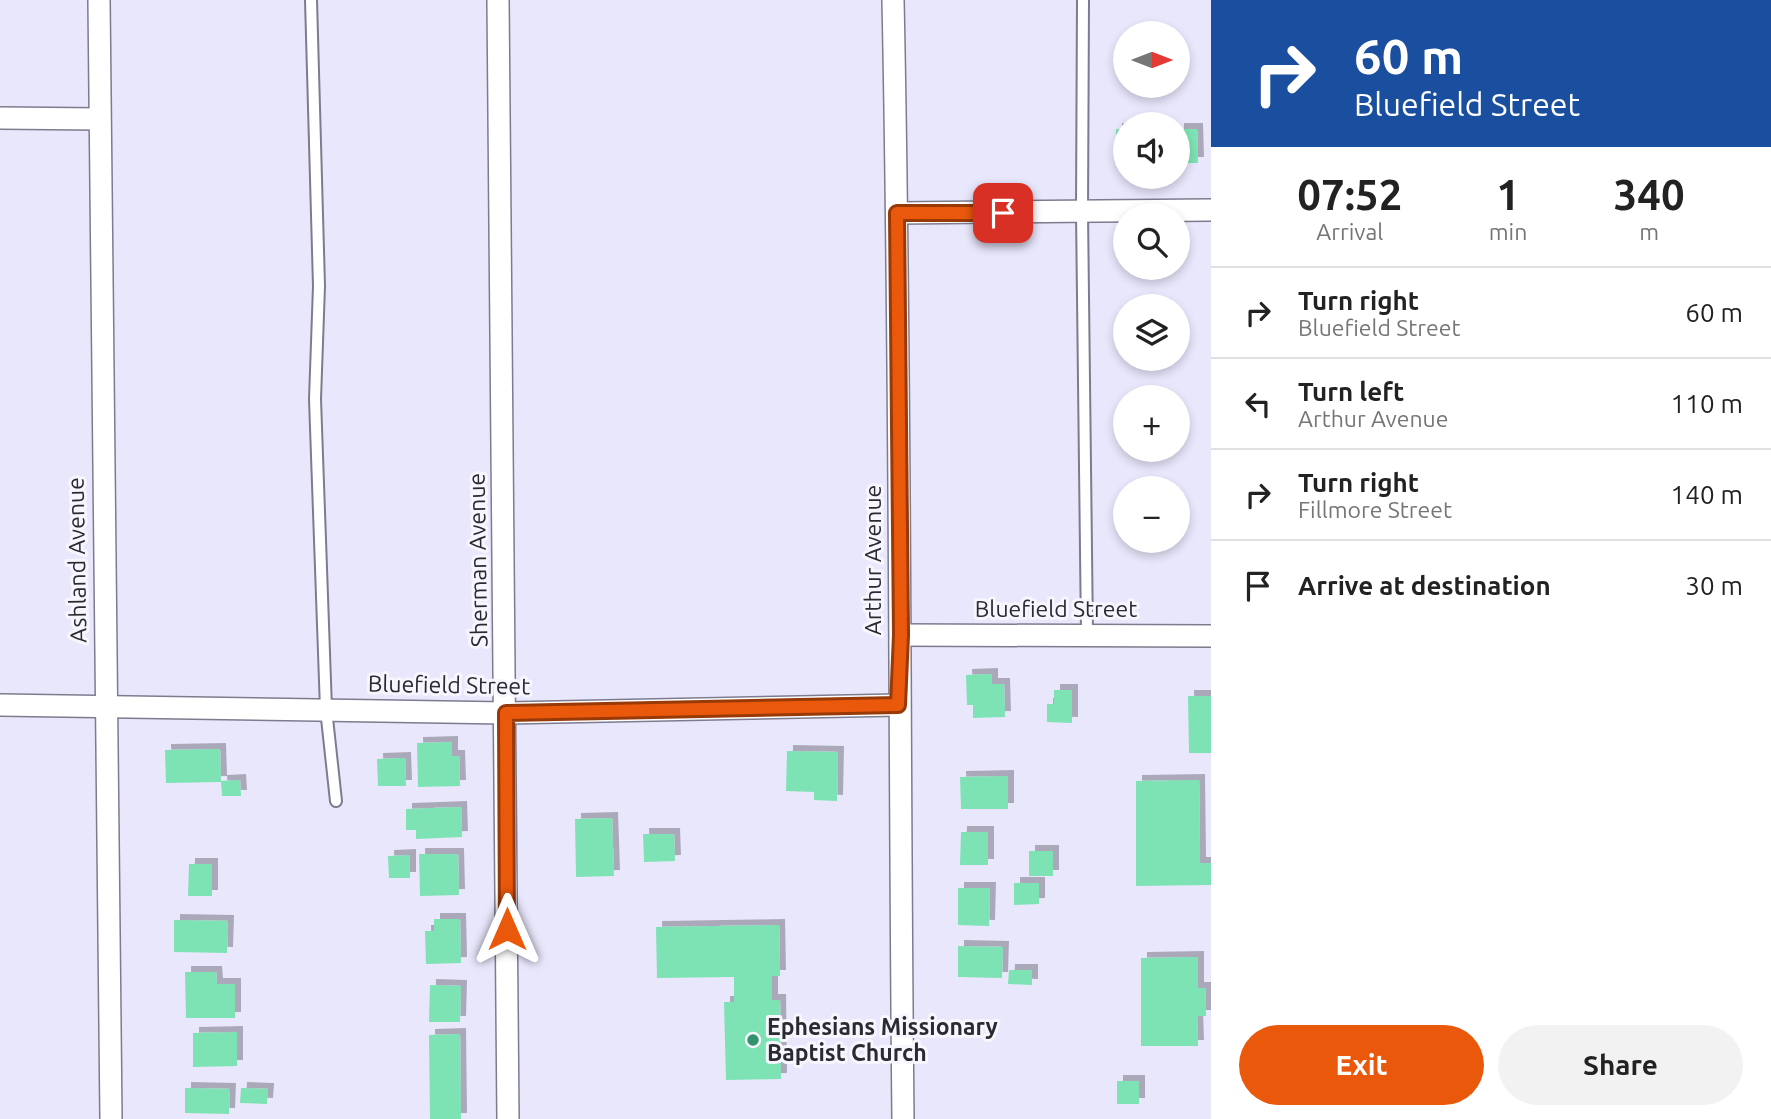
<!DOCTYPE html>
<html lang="en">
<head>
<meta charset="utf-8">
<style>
  :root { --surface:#fff; --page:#f2f2f2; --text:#222; --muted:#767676; --line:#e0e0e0; --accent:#ea580c }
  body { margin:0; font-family:Ubuntu,sans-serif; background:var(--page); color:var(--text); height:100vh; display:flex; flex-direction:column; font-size:26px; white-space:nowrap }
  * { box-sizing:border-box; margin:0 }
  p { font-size:23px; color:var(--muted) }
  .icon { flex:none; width:38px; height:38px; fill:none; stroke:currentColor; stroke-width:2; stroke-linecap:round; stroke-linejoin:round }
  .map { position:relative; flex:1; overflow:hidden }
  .panel { display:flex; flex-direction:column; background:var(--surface); width:560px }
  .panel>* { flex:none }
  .banner { background:#1a4fa0; color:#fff; overflow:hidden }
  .needle { width:46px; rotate:90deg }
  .fabs { position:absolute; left:1113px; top:21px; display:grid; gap:14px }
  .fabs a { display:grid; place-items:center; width:77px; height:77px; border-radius:50%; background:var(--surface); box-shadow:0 4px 10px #0003; font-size:35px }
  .pin { position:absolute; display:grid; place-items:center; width:60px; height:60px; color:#fff; margin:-30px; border-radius:14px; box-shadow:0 4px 10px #0006 }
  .me { position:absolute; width:77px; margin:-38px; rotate:0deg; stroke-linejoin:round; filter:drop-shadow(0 0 5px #0008) }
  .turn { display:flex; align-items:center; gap:24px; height:147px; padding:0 28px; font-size:32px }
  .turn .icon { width:91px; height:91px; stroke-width:2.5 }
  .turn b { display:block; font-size:49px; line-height:60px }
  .eta { display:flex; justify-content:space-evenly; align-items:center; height:119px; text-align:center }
  .eta b { font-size:42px; font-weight:700; line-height:49px }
  .cta { display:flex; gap:14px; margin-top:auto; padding:14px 28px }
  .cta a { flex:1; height:80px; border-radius:42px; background:var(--accent); color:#fff; font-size:28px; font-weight:700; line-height:80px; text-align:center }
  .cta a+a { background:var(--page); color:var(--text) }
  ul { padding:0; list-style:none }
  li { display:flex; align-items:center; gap:21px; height:91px; padding:0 28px; border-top:2px solid var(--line) }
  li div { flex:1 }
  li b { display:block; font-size:26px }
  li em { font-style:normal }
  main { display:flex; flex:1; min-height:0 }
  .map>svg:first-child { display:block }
  .building { fill:#7de3b4; filter:url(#shadow) }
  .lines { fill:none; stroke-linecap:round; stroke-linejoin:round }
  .service-casing { stroke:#7d7b8e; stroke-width:14 }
  .minor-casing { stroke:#7d7b8e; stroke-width:24 }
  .service { stroke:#fff; stroke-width:10 }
  .minor { stroke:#fff; stroke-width:21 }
  .route-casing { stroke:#983908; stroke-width:18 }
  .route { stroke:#ea580c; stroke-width:12 }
  .poi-dot { fill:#32926b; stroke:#f7f6fe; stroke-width:2.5 }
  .labels { text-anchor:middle; stroke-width:6; stroke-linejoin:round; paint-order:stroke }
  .street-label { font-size:23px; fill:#2a2a31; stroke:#f7f6fe }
  .poi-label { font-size:23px; font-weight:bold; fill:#2a2a31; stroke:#f7f6fe; text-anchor:start }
</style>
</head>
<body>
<main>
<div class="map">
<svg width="1211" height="1119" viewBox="0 0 1211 1119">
  <defs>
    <filter id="shadow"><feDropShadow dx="6" dy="-6" stdDeviation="0" flood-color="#0004"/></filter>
  </defs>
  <rect width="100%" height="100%" fill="#e9e7fc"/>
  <!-- building -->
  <g class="building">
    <rect x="1116" y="129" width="9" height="34"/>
    <polygon points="1178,129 1197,129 1198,163 1178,163"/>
    <polygon points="992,674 992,684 1004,684 1005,717 973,718 973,705 967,705 966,675"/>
    <polygon points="1054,690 1072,690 1072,723 1047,722 1047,704 1054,704"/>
    <polygon points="1188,696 1211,696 1211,753 1189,753"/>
    <polygon points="452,742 452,756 459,756 460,786 418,787 417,743"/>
    <polygon points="220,749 221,782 166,783 165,750"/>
    <polygon points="787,751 838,752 837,801 814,800 814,792 786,791"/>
    <polygon points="405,758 406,786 378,786 377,759"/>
    <polygon points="1008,776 1008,809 961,809 960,777"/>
    <polygon points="240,780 241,796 222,796 221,781"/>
    <polygon points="1199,780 1200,863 1211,863 1211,885 1136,886 1136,781"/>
    <polygon points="461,807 462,837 416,839 416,830 406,830 406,809"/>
    <polygon points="612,818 614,876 576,877 575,819"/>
    <polygon points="961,832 988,832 988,865 960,865"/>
    <polygon points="643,834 674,834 675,861 644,862"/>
    <rect x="1029" y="851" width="24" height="25"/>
    <polygon points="419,854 458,854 459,895 420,896"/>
    <polygon points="410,855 410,878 389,878 388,856"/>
    <polygon points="189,864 212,864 212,896 188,896"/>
    <polygon points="1014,883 1039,883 1039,904 1014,905"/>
    <polygon points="958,888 990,888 989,926 958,925"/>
    <polygon points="434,919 460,919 461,963 426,964 425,931 434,931"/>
    <polygon points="174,920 228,921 227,953 174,952"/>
    <polygon points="779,925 780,976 772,976 772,1000 780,1000 781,1079 726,1080 724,1002 734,1002 734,977 657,978 656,927"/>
    <polygon points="958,946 1003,947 1002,978 958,977"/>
    <polygon points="1198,957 1198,988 1205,988 1206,1016 1197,1016 1198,1046 1141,1046 1141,958"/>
    <polygon points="1009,970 1032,970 1032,985 1008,984"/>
    <polygon points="185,972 216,972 217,984 235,984 235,1018 186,1018"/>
    <polygon points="430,985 461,986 460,1022 429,1022"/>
    <polygon points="237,1032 237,1066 193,1067 193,1033"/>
    <polygon points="460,1034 461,1119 430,1119 429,1035"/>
    <rect x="1117" y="1081" width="22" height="23"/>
    <polygon points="185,1088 230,1089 229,1114 185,1113"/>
    <polygon points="241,1088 268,1089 267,1104 240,1103"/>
  </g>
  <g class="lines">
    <!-- service casing -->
    <g class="service-casing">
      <g id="service">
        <polyline points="311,0 319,286 315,399 326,709 336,801"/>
        <polyline points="1083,0 1082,212 1087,635"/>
      </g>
    </g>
    <!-- minor casing -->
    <g class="minor-casing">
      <g id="minor">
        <polyline points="99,0 111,1119"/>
        <polyline points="498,0 508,1119"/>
        <path d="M893,0C901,373 899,746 903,1119"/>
        <polyline points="0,118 99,119"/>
        <polyline points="897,213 1211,210"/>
        <polyline points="901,635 1211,636"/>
        <polyline points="0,705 506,713 898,705"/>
      </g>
    </g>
    <!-- service -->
    <use href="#service" class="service"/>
    <!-- minor -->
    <use href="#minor" class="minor"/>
  </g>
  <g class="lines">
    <!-- route casing -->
    <g class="route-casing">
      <polyline id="route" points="507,929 506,713 898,705 901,635 897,213 1003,213"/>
    </g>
    <!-- route -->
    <use href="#route" class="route"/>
  </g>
  <!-- markers -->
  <circle class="poi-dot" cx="753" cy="1040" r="7"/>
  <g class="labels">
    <!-- street labels -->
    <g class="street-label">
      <text transform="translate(77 560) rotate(-91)" y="8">Ashland Avenue</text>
      <text transform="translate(478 560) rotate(-91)" y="8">Sherman Avenue</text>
      <text transform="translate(873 560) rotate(-90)" y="8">Arthur Avenue</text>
      <text x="1056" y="617">Bluefield Street</text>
      <text transform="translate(449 685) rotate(1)" y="8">Bluefield Street</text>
    </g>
    <!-- poi labels -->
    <g class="poi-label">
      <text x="767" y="1035">Ephesians Missionary<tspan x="767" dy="26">Baptist Church</tspan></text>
    </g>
  </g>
</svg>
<div class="fabs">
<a><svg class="needle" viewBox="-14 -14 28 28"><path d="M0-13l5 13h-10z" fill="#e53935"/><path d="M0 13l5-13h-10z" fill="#767676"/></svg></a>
<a><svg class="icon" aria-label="sound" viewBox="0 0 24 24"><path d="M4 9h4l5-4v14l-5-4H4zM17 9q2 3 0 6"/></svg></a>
<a><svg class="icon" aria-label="search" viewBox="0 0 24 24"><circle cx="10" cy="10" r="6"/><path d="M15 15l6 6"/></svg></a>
<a><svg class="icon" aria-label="layers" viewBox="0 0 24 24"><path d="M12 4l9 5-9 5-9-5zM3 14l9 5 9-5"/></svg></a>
<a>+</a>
<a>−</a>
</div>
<div class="pin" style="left:1003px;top:213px;background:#d93025"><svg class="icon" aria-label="arrive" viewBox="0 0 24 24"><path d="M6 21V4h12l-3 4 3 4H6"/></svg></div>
<svg class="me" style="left:507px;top:929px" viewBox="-20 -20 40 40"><path d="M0-17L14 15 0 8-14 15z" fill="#ea580c" stroke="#fff" stroke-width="4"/></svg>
</div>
<section class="panel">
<div class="banner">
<div class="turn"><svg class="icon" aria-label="right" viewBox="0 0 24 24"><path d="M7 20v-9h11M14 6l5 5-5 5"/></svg><div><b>60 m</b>Bluefield Street</div></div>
</div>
<div class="eta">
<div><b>07:52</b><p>Arrival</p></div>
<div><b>1</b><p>min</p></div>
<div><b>340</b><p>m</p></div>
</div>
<ul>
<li><svg class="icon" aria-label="right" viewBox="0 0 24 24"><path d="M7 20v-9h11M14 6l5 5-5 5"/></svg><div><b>Turn right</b><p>Bluefield Street</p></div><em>60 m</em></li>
<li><svg class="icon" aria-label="left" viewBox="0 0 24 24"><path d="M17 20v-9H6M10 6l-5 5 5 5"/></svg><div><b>Turn left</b><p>Arthur Avenue</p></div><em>110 m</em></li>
<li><svg class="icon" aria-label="right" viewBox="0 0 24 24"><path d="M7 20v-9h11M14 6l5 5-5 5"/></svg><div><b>Turn right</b><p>Fillmore Street</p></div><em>140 m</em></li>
<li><svg class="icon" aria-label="arrive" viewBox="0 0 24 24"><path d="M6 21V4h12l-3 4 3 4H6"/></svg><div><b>Arrive at destination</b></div><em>30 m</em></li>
</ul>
<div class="cta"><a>Exit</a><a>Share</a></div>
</section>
</main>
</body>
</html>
